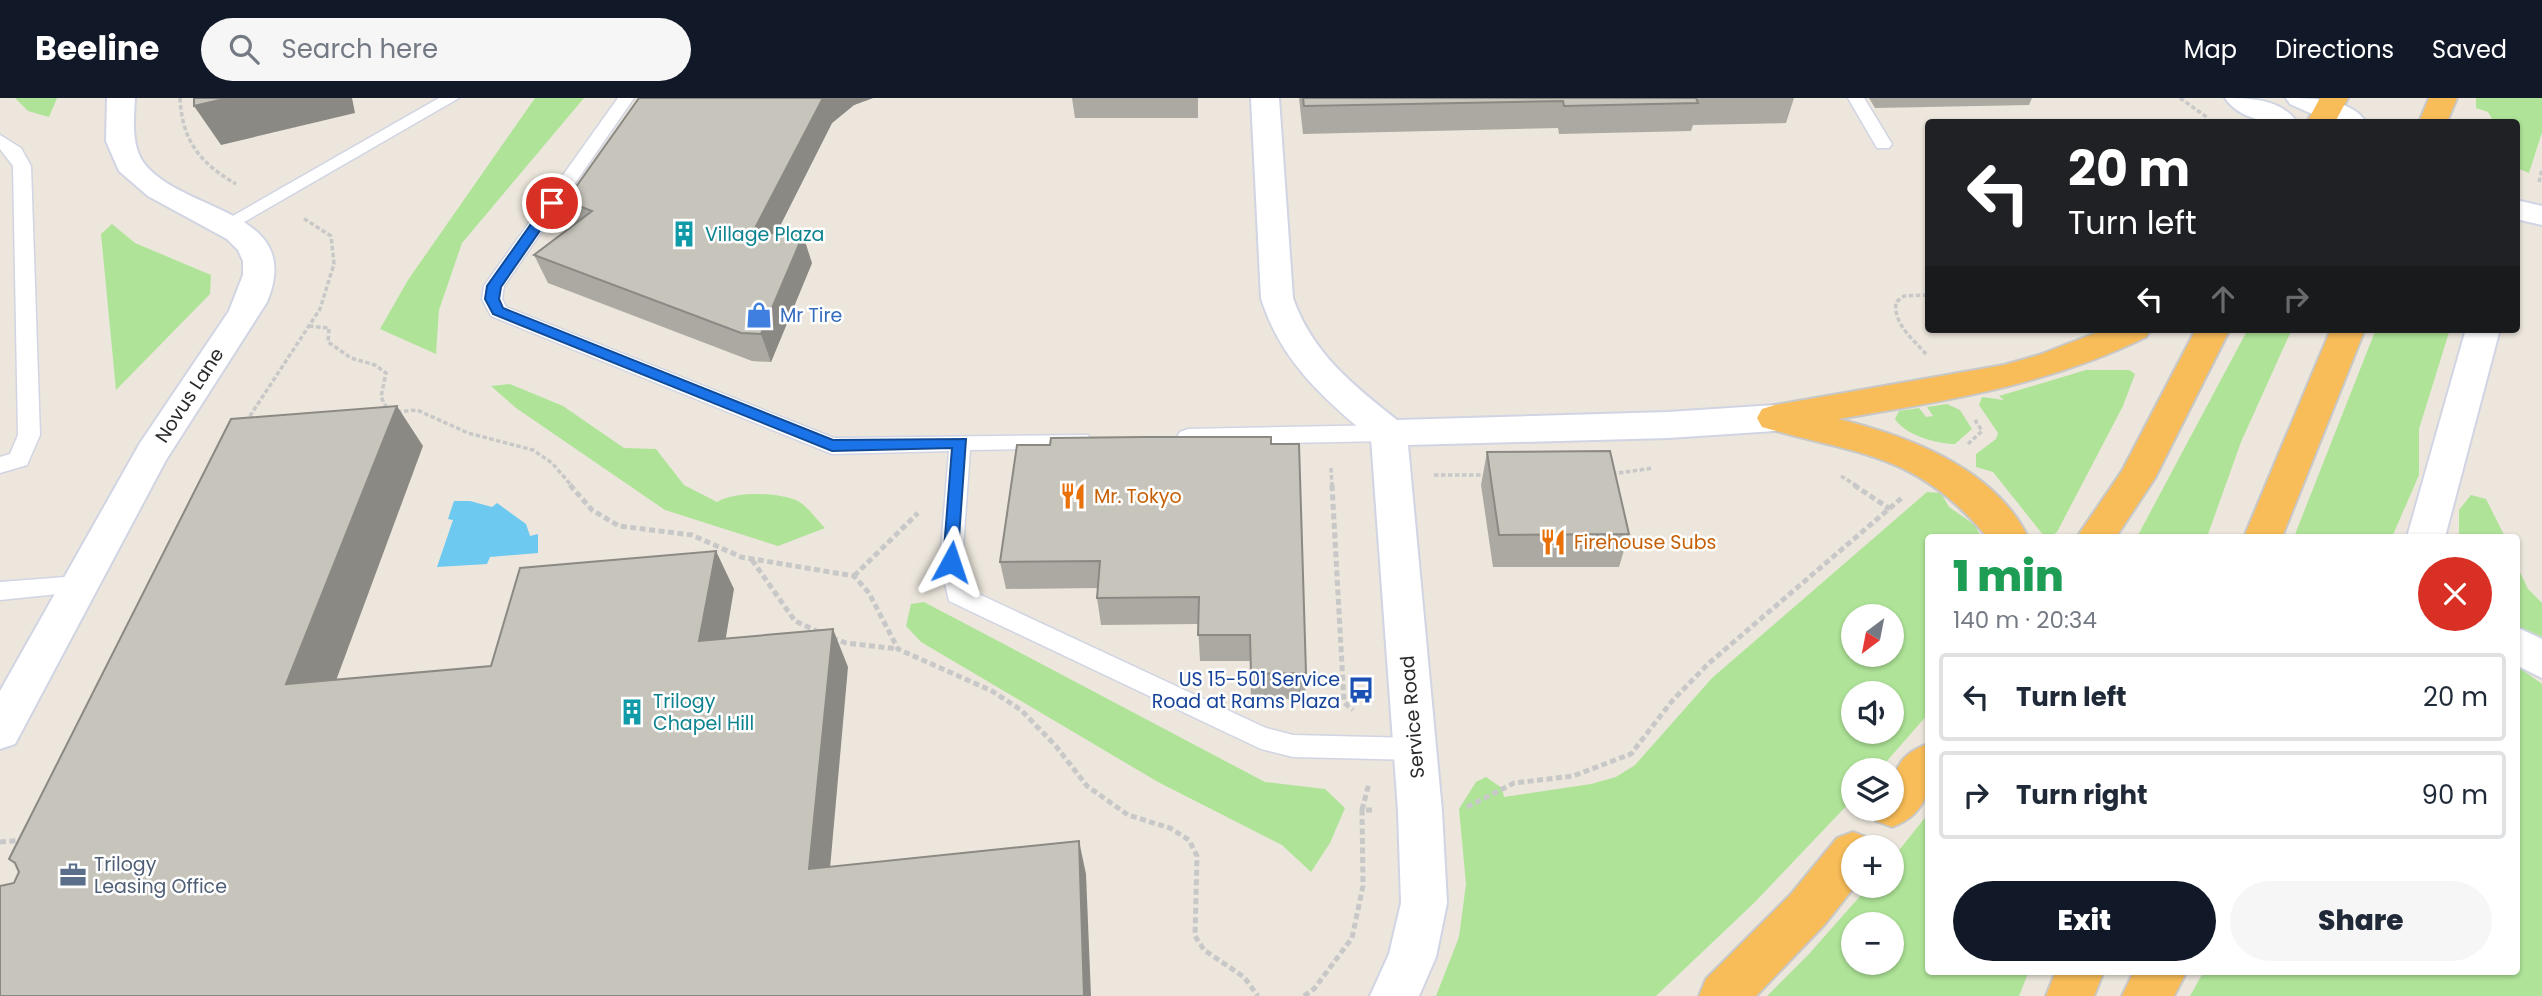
<!DOCTYPE html>
<html lang="en">
<head>
<meta charset="utf-8">
<style>
  :root { --surface:#fff; --page:#f6f6f7; --text:#1f2937; --muted:#747a83; --line:#e0e1e3; --accent:#111827 }
  body { margin:0; font-family:Poppins,sans-serif; background:var(--page); color:var(--text); height:100vh; display:flex; flex-direction:column; font-size:26px; white-space:nowrap }
  * { box-sizing:border-box; margin:0 }
  p { font-size:23px; color:var(--muted) }
  .icon { flex:none; width:38px; height:38px; fill:none; stroke:currentColor; stroke-width:2; stroke-linecap:round; stroke-linejoin:round }
  .map { position:relative; flex:1; overflow:hidden }
  .panel { position:absolute; left:1925px; top:436px; width:595px; height:441px; display:flex; flex-direction:column; background:var(--surface); border-radius:7px; box-shadow:0 2px 5px #0004 }
  .panel>* { flex:none }
  .hud { position:absolute; left:1925px; top:21px; width:595px; height:214px; border-radius:7px; box-shadow:0 2px 5px #0004; background:#202124; color:#fff; overflow:hidden }
  .needle { width:46px; rotate:212deg }
  .buttons { position:absolute; left:1841px; top:506px; display:grid; gap:14px }
  .buttons a { display:grid; place-items:center; width:63px; height:63px; border-radius:50%; background:var(--surface); box-shadow:0 2px 5px #0004; font-size:35px }
  .pin { position:absolute; display:grid; place-items:center; width:60px; height:60px; color:#fff; margin:-30px; border:4px solid #fff; border-radius:50%; box-shadow:0 2px 7px #0007 }
  .me { position:absolute; width:77px; margin:-38px; rotate:5deg; stroke-linejoin:round; filter:drop-shadow(0 0 5px #0008) }
  .turn { display:flex; align-items:center; gap:24px; height:147px; padding:0 28px; font-size:32px }
  .turn .icon { width:91px; height:91px; stroke-width:2.5 }
  .turn b { display:block; font-size:49px; line-height:60px }
  .lanes { display:flex; align-items:center; height:66px; padding:0 28px; background:#0003; justify-content:center; gap:35px; direction:ltr }
  .lanes .off { opacity:.35 }
  .round { display:grid; place-items:center; flex:none; width:74px; height:74px; border-radius:37px; background:var(--page) }
  .head { display:flex; align-items:center; justify-content:space-between; height:119px; padding:0 28px }
  h1 { font-size:42px; font-weight:800; line-height:52px; color:#1e9e55 }
  .action { display:flex; gap:14px; margin-top:auto; padding:14px 28px }
  .action a { flex:1; height:80px; border-radius:42px; background:var(--accent); color:#fff; font-size:28px; font-weight:800; line-height:80px; text-align:center }
  .action a+a { background:var(--page); color:var(--text) }
  ul { padding:0; list-style:none }
  li { display:flex; align-items:center; gap:21px; height:88px; margin:0 14px 10px; padding:0 14px; border:4px solid var(--line); border-radius:7px }
  li div { flex:1 }
  li b { display:block; font-size:26px }
  li em { font-style:normal }
  header { display:flex; align-items:center; gap:42px; box-sizing:border-box; height:98px; padding:0 35px; background:var(--accent); color:#fff }
  header strong { font-size:33px }
  nav { display:flex; gap:38px; margin-inline-start:auto; font-size:24px }
  .search { width:490px; height:63px; background:var(--page); display:flex; align-items:center; gap:18px; box-sizing:border-box; padding:0 24px; border-radius:38px; color:var(--muted); font-size:26px }
  .map>svg:first-child { display:block }
  .green { fill:#afe498; fill-rule:evenodd }
  .water { fill:#6dc9f0 }
  .lines { fill:none; stroke-linecap:round; stroke-linejoin:round }
  .service-casing { stroke:#d1d4e3; stroke-width:3 }
  .minor-casing { stroke:#d1d4e3; stroke-width:4 }
  .tertiary-casing { stroke:#d1d4e3; stroke-width:4 }
  .secondary-casing { stroke:#d1d4e3; stroke-width:4 }
  .trunk-casing { stroke:#c8c8c8; stroke-width:4 }
  .path-far1 { stroke:#c8c8c8; stroke-width:3.5; stroke-dasharray:4.5 2.5; stroke-linecap:butt }
  .path { stroke:#c8c8c8; stroke-width:5; stroke-dasharray:6 3.5; stroke-linecap:butt }
  .service { fill:#fff; fill-rule:evenodd }
  .minor { fill:#fff; fill-rule:evenodd }
  .tertiary { fill:#fff; fill-rule:evenodd }
  .secondary { fill:#fff; fill-rule:evenodd }
  .trunk { fill:#f8bc58; fill-rule:evenodd }
  .wall { fill:#aba9a1 }
  .shaded-wall { fill:#8b8983 }
  .building { fill:#c7c4bb; stroke:#8b8983; stroke-width:2 }
  .route { fill:#1a73e8; stroke:#114b97; stroke-width:2 }
  .labels { text-anchor:middle; stroke-width:5; stroke-linejoin:round; paint-order:stroke }
  .culture-label { font-size:19px; fill:#0d838f; stroke:#fff; text-anchor:start }
  .shop-label { font-size:19px; fill:#366cbe; stroke:#fff; text-anchor:start }
  .street-label { font-size:19px; fill:#2a2a2a; stroke:#fff }
  .food-label { font-size:19px; fill:#c56008; stroke:#fff; text-anchor:start }
  .transit-label { font-size:19px; fill:#164399; stroke:#fff; text-anchor:end }
  .service-label { font-size:19px; fill:#4e5e75; stroke:#fff; text-anchor:start }
</style>
</head>
<body>
<header>
<strong>Beeline</strong>
<div class="search"><svg class="icon" aria-label="search" viewBox="0 0 24 24"><circle cx="10" cy="10" r="6"/><path d="M15 15l6 6"/></svg>Search here</div>
<nav><a>Map</a><a>Directions</a><a>Saved</a></nav>
</header>
<div class="map">
<svg width="2542" height="898" viewBox="0 0 2542 898">
  <rect width="100%" height="100%" fill="#ece6dc"/>
  <!-- green -->
  <g class="green">
    <polygon points="15,0 57,0 49,19 28,13"/>
    <polygon points="535,0 584,0 462,145 439,212 436,256 380,231 408,182"/>
    <polygon points="2476,0 2542,0 2542,34 2529,75 2517,70 2516,24 2494,24 2488,14 2476,10"/>
    <polygon points="112,126 135,145 211,177 210,196 116,292 101,136"/>
    <polygon points="2248,231 2292,231 2241,344 2207,439 2137,439"/>
    <polygon points="2376,231 2450,231 2419,331 2419,377 2392,439 2294,439"/>
    <polygon points="2086,272 2129,272 2135,276 2123,308 2057,434 2049,439 2044,438 1993,374 1976,369 1976,356 1996,341 1998,335 1979,307 1982,299 2004,302 1999,298"/>
    <path d="M510,286L563,308L624,350L656,351L684,387L717,404C735,393 777,394 798,403C807,408 818,423 825,430L778,448L665,412L516,310L491,288Z"/>
    <path d="M1947,306L1960,312L1972,331L1955,346C1937,346 1905,337 1895,321L1899,313L1919,310L1926,319L1933,318L1927,309Z"/>
    <path d="M1927,394L1941,395L1949,409L1975,427L1981,439H1928V616L1879,672H1853V701L1754,805L1656,898H1436L1459,839L1466,786L1459,711L1476,684L1486,679L1502,690L1504,699L1591,686L1616,679L1635,667L1712,580ZM1853,518H1892V556H1853ZM1853,595H1892V634H1853Z"/>
    <polygon points="2471,397 2486,401 2505,439 2459,439 2459,412"/>
    <polygon points="2516,466 2528,491 2542,505 2542,547 2517,527"/>
    <polygon points="924,504 1265,684 1325,691 1345,710 1330,745 1311,774 1282,747 1158,684 921,544 906,528 911,506"/>
    <polygon points="2517,568 2542,586 2542,898 2190,898 2204,873 2516,873"/>
    <path d="M1928,716V873H2029L2019,898H1767L1809,856L1869,788H1892V761ZM1853,826H1892V864H1853Z"/>
  </g>
  <!-- water -->
  <polygon class="water" points="454,403 470,403 492,409 497,405 526,426 530,438 538,436 538,455 490,459 487,466 437,469 453,422 448,421"/>
  <g class="lines">
    <!-- service casing -->
    <g class="service-casing">
      <g id="service">
        <polygon points="439,0 459,0 232,131 226,133 217,127"/>
        <polygon points="618,0 634,0 504,188 502,201 506,209 834,340 1088,337 1091,342 1088,347 1080,350 970,352 962,464 968,491 1266,630 1293,637 1415,640 1424,643 1428,651 1424,659 1415,662 1293,659 1261,651 949,503 940,464 949,353 832,356 491,218 482,201 484,188"/>
        <polygon points="1848,0 1864,0 1892,46 1889,50 1877,50"/>
        <polygon points="0,37 21,50 31,68 40,337 27,367 0,375 0,359 10,356 18,337 13,68 0,51"/>
        <polygon points="1389,327 1396,330 1400,335 1396,340 1389,343 1188,347 1180,344 1177,339 1180,334 1188,331"/>
        <polygon points="79,478 87,481 91,487 87,493 0,502 0,484"/>
      </g>
    </g>
    <!-- minor casing -->
    <g class="minor-casing">
      <g id="minor">
        <path d="M107,0H135C134,20 131,46 143,64C181,116 306,110 267,204L166,362L15,646L0,651V593L140,345L229,213L243,177V163L238,152L227,141L148,98L119,73L106,43Z"/>
        <path d="M1251,0H1279L1293,200C1312,255 1353,287 1397,322L1668,314L1775,307L1788,311L1793,320L1788,329L1775,333L1668,340L1408,347L1442,713L1447,805L1436,859L1419,898H1370L1389,856L1401,805L1398,713L1371,340C1323,300 1280,262 1261,200Z"/>
        <polygon points="2516,102 2542,108 2542,127 2516,121"/>
        <polygon points="2466,231 2500,231 2445,439 2407,439"/>
      </g>
    </g>
    <!-- tertiary casing -->
    <g class="tertiary-casing">
      <g id="tertiary">
        <path d="M2225,0C2250,0 2281,1 2297,24C2273,26 2241,23 2225,0Z"/>
        <path d="M2286,0C2312,0 2350,0 2366,24H2330L2290,6Z"/>
      </g>
    </g>
    <!-- secondary casing -->
    <g class="secondary-casing">
      <polygon id="secondary" points="2516,529 2542,541 2542,580 2516,567"/>
    </g>
    <!-- trunk casing -->
    <g class="trunk-casing">
      <g id="trunk">
        <polygon points="2320,0 2348,0 2335,24 2307,24"/>
        <polygon points="2429,0 2457,0 2447,24 2419,24"/>
        <path d="M2106,231H2151L2146,239C2048,287 1945,303 1838,321C1908,338 1994,370 2028,439H1987C1917,354 1858,357 1762,329L1757,320L1762,311L1775,307L2004,267L2039,257Z"/>
        <polygon points="2196,231 2230,231 2155,380 2116,439 2077,439 2122,373"/>
        <polygon points="2331,231 2365,231 2282,439 2244,439"/>
        <path d="M1928,646C1932,683 1932,714 1892,729L1876,723L1870,710H1892C1892,678 1894,658 1928,646Z"/>
        <polygon points="1853,734 1869,740 1873,749 1853,749 1855,788 1825,826 1756,898 1699,898 1706,881 1791,796 1837,740"/>
        <polygon points="2056,873 2104,873 2094,898 2046,898"/>
        <polygon points="2134,873 2187,873 2174,898 2122,898"/>
      </g>
    </g>
    <!-- path-far1 -->
    <g class="path-far1">
      <path d="M180,0C182,43 200,65 236,86"/>
      <polyline points="2180,0 2208,20"/>
      <polyline points="2539,84 2542,72"/>
      <polyline points="309,228 329,230 328,244 351,260 375,267 386,275 381,299 388,312"/>
      <path d="M1926,256C1913,241 1893,226 1896,204L1904,198L1928,197"/>
      <polyline points="397,314 417,312 468,335 533,352 552,365 572,388"/>
      <polyline points="246,324 320,211 334,166 331,138 303,120"/>
      <polyline points="1968,346 1982,333 1975,322"/>
      <polyline points="1331,370 1332,388"/>
      <polyline points="1612,376 1653,370"/>
      <polyline points="1434,377 1488,377"/>
      <polyline points="1841,378 1857,388"/>
    </g>
    <!-- path -->
    <g class="path">
      <polyline points="570,387 592,412 619,428 692,437 741,459 854,478 869,495 898,551 992,593 1021,612 1055,647 1087,688 1128,717 1170,730 1189,742 1197,758 1195,838 1204,852 1244,879 1258,898"/>
      <polyline points="1332,387 1344,604 1353,612"/>
      <polyline points="1854,387 1890,411"/>
      <polyline points="752,462 795,523 821,535"/>
      <polyline points="854,478 918,415"/>
      <polyline points="832,540 846,545 898,551"/>
      <polyline points="1467,709 1514,685 1573,678 1631,656 1672,603 1708,566 1904,398"/>
      <polyline points="1362,712 1369,685"/>
      <polyline points="0,744 24,742"/>
      <polyline points="1304,898 1314,891 1352,840 1363,788 1362,712 1375,712"/>
    </g>
    <!-- service -->
    <use href="#service" class="service"/>
    <!-- minor -->
    <use href="#minor" class="minor"/>
    <!-- tertiary -->
    <use href="#tertiary" class="tertiary"/>
    <!-- secondary -->
    <use href="#secondary" class="secondary"/>
    <!-- trunk -->
    <use href="#trunk" class="trunk"/>
  </g>
  <!-- wall -->
  <g class="wall">
    <polygon points="639,0 873,0 854,7 832,25 776,135 812,165 771,264 752,263 548,185 534,157 576,125 566,103"/>
    <polygon points="1072,0 1198,0 1198,20 1075,20"/>
    <polygon points="1299,0 1794,0 1786,25 1693,27 1691,33 1559,36 1558,30 1303,36"/>
    <polygon points="1869,0 2032,0 2029,7 1875,10"/>
    <polygon points="1271,346 1306,575 1305,601 1251,601 1250,563 1200,563 1198,526 1101,527 1097,500 1098,490 1006,491 1000,464"/>
    <polygon points="1487,354 1629,436 1619,469 1493,469 1481,387"/>
  </g>
  <!-- shaded-wall -->
  <g class="shaded-wall">
    <polygon points="228,0 352,0 355,15 221,47 194,8"/>
    <polygon points="823,0 873,0 854,7 832,25 763,162 753,134"/>
    <polygon points="803,137 812,165 771,264 761,236"/>
    <polygon points="397,308 423,348 321,623 286,586"/>
    <polygon points="716,453 734,491 719,581 699,543"/>
    <polygon points="833,531 848,569 827,804 809,771"/>
    <polygon points="1079,743 1086,776 1091,898 1084,898"/>
  </g>
  <!-- building -->
  <g class="building">
    <polygon points="194,0 228,0 194,8"/>
    <polygon points="639,0 823,0 753,134 803,137 761,236 741,235 534,157 592,113 566,103"/>
    <polygon points="1303,0 1696,0 1698,5 1564,8 1563,3 1304,8"/>
    <polygon points="397,308 286,586 491,568 520,470 716,453 699,543 833,531 809,771 1079,743 1084,898 0,898 0,788 14,785 19,774 15,765 9,761 231,321"/>
    <polygon points="1145,339 1271,339 1271,346 1299,346 1306,575 1251,576 1250,537 1198,537 1199,499 1097,500 1100,463 1000,464 1017,347 1050,347 1051,340"/>
    <polygon points="1610,353 1629,436 1499,437 1487,354"/>
  </g>
  <!-- route -->
  <polygon class="route" points="548,102 559,105 501,189 499,201 503,210 833,342 966,341 957,468 951,470 943,464 952,350 832,353 493,216 485,201 487,188"/>
  <!-- icons -->
  <defs>
    <g id="building-bare" transform="scale(2.1)"><path d="M-4-6H4V6H1V3H-1V6H-4ZM-2.5-4.3h1.7v1.8h-1.7ZM.8-4.3h1.7v1.8H.8ZM-2.5-1h1.7V.8h-1.7ZM.8-1h1.7V.8H.8Z" fill="#0f9aa8" stroke="#fff" stroke-width="2.5" paint-order="stroke"/></g>
    <g id="shop-bare" transform="scale(2.1)"><path d="M-5-2.5h2.3a2.7 3.5 0 0 1 5.4 0H5L5.5 6h-11ZM-1.5-2.5h3a1.5 2.3 0 0 0-3 0Z" fill="#3f7fe0" stroke="#fff" stroke-width="2.5" paint-order="stroke"/></g>
    <g id="restaurant-bare" transform="scale(2.1)"><path d="M-5-6h1v4h1v-4h1v4h1v-4h1v5L-1.5 .5V6h-2V.5L-5-1ZM5-6V6H3V1.5H1.5Q1.5-4 5-6Z" fill="#e8710a" stroke="#fff" stroke-width="2.5" paint-order="stroke"/></g>
    <g id="bus-bare" transform="scale(2.1)"><path d="M-5-6H5V4H4V6H2V4H-2V6H-4V4H-5ZM-3.5-4V0h7V-4ZM-3.5 1.2v1.5H-2V1.2ZM2 1.2v1.5H3.5V1.2Z" fill="#1a4fb4" stroke="#fff" stroke-width="2.5" paint-order="stroke"/></g>
    <g id="office-bare" transform="scale(2.1)"><path d="M-6-3h4V-5.5h4V-3h4V5H-6ZM-1-4.5V-3h2v-1.5ZM-6 0V1H6V0Z" fill="#5c6f8a" stroke="#fff" stroke-width="2.5" paint-order="stroke"/></g>
  </defs>
  <g fill-rule="evenodd">
    <use href="#building-bare" x="684" y="136"/>
    <use href="#shop-bare" x="759" y="217"/>
    <use href="#restaurant-bare" x="1073" y="398"/>
    <use href="#restaurant-bare" x="1553" y="444"/>
    <use href="#bus-bare" x="1361" y="592"/>
    <use href="#building-bare" x="632" y="614"/>
    <use href="#office-bare" x="73" y="777"/>
  </g>
  <g class="labels">
    <!-- culture labels -->
    <g class="culture-label">
      <text x="705" y="143">Village Plaza</text>
      <text x="653" y="610">Trilogy<tspan x="653" dy="22">Chapel Hill</tspan></text>
    </g>
    <!-- shop labels -->
    <g class="shop-label">
      <text x="780" y="224">Mr Tire</text>
    </g>
    <!-- street labels -->
    <g class="street-label">
      <text transform="translate(189 297) rotate(-57)" y="7">Novus Lane</text>
      <text transform="translate(1412 619) rotate(-95)" y="7">Service Road</text>
    </g>
    <!-- food labels -->
    <g class="food-label">
      <text x="1094" y="405">Mr. Tokyo</text>
      <text x="1574" y="451">Firehouse Subs</text>
    </g>
    <!-- transit labels -->
    <g class="transit-label">
      <text x="1340" y="588">US 15-501 Service<tspan x="1340" dy="22">Road at Rams Plaza</tspan></text>
    </g>
    <!-- service labels -->
    <g class="service-label">
      <text x="94" y="773">Trilogy<tspan x="94" dy="22">Leasing Office</tspan></text>
    </g>
  </g>
</svg>
<div class="buttons">
<a><svg class="needle" viewBox="-14 -14 28 28"><path d="M0-13l5 13h-10z" fill="#e53935"/><path d="M0 13l5-13h-10z" fill="#747a83"/></svg></a>
<a><svg class="icon" aria-label="sound" viewBox="0 0 24 24"><path d="M4 9h4l5-4v14l-5-4H4zM17 9q2 3 0 6"/></svg></a>
<a><svg class="icon" aria-label="layers" viewBox="0 0 24 24"><path d="M12 4l9 5-9 5-9-5zM3 14l9 5 9-5"/></svg></a>
<a>+</a>
<a>−</a>
</div>
<div class="pin" style="left:552px;top:105px;background:#d93025"><svg class="icon" aria-label="arrive" viewBox="0 0 24 24"><path d="M6 21V4h12l-3 4 3 4H6"/></svg></div>
<svg class="me" style="left:951px;top:464px" viewBox="-20 -20 40 40"><path d="M0-17L14 15 0 8-14 15z" fill="#1a73e8" stroke="#fff" stroke-width="4"/></svg>
<div class="hud">
<div class="turn"><svg class="icon" aria-label="left" viewBox="0 0 24 24"><path d="M17 20v-9H6M10 6l-5 5 5 5"/></svg><div><b>20 m</b>Turn left</div></div>
<div class="lanes"><svg class="icon" aria-label="left" viewBox="0 0 24 24"><path d="M17 20v-9H6M10 6l-5 5 5 5"/></svg><svg class="icon off" aria-label="ahead" viewBox="0 0 24 24"><path d="M12 20V5M6 11l6-6 6 6"/></svg><svg class="icon off" aria-label="right" viewBox="0 0 24 24"><path d="M7 20v-9h11M14 6l5 5-5 5"/></svg></div>
</div>
<section class="panel">
<div class="head"><div><h1>1 min</h1><p>140 m · 20:34</p></div><a class="round" style="background:#d93025;color:#fff"><svg class="icon" aria-label="close" viewBox="0 0 24 24"><path d="M6 6l12 12M18 6L6 18"/></svg></a></div>
<ul>
<li><svg class="icon" aria-label="left" viewBox="0 0 24 24"><path d="M17 20v-9H6M10 6l-5 5 5 5"/></svg><div><b>Turn left</b></div><em>20 m</em></li>
<li><svg class="icon" aria-label="right" viewBox="0 0 24 24"><path d="M7 20v-9h11M14 6l5 5-5 5"/></svg><div><b>Turn right</b></div><em>90 m</em></li>
</ul>
<div class="action"><a>Exit</a><a>Share</a></div>
</section>
</div>
</body>
</html>
